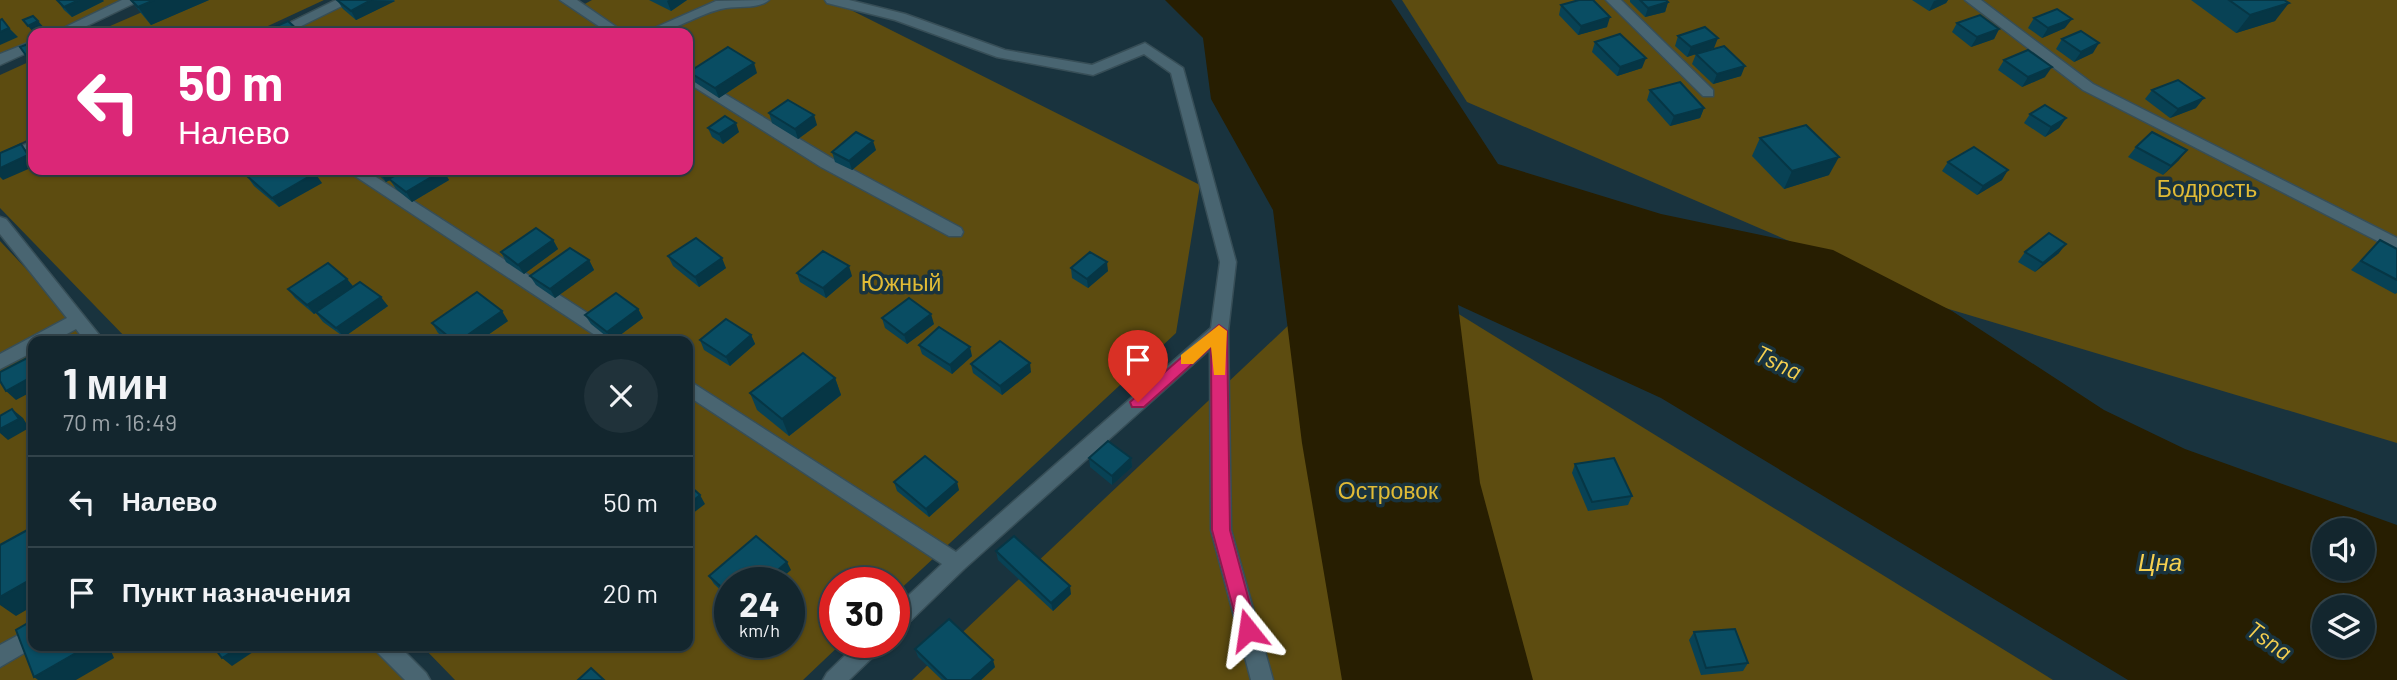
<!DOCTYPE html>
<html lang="ru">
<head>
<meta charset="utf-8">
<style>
  :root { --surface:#13262e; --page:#20323a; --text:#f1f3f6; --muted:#9da5aa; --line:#32434a }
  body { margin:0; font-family:Barlow,sans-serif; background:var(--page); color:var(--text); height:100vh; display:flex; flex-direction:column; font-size:26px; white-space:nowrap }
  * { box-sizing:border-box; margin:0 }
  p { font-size:23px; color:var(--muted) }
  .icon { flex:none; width:38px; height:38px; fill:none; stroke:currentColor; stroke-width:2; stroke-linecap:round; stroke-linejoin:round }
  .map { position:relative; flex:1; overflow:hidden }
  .details { position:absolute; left:28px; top:336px; width:665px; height:315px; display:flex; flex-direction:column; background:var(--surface); border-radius:14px; box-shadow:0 2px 5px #0004,0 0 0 2px var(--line) }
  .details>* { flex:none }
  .top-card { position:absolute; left:28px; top:28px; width:665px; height:147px; border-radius:14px; box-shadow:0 2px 5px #0004,0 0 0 2px var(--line); background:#db2777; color:#fff; overflow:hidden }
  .buttons { position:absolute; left:2312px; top:518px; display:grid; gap:14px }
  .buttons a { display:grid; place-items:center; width:63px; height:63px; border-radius:50%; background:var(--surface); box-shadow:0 2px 5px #0004,0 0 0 2px var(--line); font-size:35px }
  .speed { position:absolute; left:714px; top:567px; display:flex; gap:14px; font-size:35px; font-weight:700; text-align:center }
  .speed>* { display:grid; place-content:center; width:91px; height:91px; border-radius:50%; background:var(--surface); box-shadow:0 2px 5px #0004,0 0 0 2px var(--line); line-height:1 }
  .speed small { font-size:18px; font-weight:400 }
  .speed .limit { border:10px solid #d22; background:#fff; color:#111 }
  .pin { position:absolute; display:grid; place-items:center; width:60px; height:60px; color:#fff; margin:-72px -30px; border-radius:50% 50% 50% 0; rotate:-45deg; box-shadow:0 0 7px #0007 }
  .pin .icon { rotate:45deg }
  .me { position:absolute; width:77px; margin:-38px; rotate:345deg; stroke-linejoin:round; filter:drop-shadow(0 0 5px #0008) }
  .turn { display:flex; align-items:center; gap:24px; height:147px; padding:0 35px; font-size:32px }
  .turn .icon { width:91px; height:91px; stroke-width:2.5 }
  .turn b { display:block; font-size:49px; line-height:60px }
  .round { display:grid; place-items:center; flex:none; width:74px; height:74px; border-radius:37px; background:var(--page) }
  .summary { display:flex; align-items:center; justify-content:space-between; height:119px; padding:0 35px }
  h1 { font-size:42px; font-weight:700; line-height:52px }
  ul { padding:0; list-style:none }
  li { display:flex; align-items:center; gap:21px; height:91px; padding:0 35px; border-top:2px solid var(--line) }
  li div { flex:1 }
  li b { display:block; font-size:26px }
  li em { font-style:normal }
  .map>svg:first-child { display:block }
  .green { fill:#5d4c10; fill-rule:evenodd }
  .water { fill:#271e01; fill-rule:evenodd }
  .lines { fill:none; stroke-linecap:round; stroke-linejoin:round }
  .minor-casing { stroke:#374e57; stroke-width:3 }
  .minor { fill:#496571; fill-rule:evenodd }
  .wall { fill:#084255 }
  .shaded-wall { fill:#063645 }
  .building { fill:#094d63; stroke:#063645; stroke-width:2 }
  .route { fill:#db2777; stroke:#8e194d; stroke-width:2 }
  .slow { fill:#f59e0b }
  .labels { text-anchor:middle; stroke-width:7; stroke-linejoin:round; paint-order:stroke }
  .park-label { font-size:23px; fill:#e1bb36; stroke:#19333e }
  .water-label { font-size:24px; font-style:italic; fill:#f6d050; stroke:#19333e }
</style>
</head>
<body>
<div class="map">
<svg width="2397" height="680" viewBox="0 0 2397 680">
  <rect width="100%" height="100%" fill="#19333e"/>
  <!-- green -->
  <g class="green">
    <polygon points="0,0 143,0 65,33 33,33 33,46 0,61"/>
    <polygon points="170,0 324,0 253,33 94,33"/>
    <path d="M335,0H569L581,6L592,0H831L1200,185L1176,333L894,595V583H835V642H843L803,680H455L422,646H688V341H129L0,208V159L33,143V170H688V33H265ZM730,583H789V642H730Z"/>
    <polygon points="1402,0 2397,0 2397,443 1942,307 1467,102"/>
    <polygon points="33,60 33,137 0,153 0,75"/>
    <polygon points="0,241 94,341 33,341 33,646 378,646 410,680 0,680"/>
    <polygon points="1363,255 2053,680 912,680"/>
  </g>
  <!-- water -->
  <path class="water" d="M1165,0H1391L1498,164L1661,214L1833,250L1952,311L2104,410L2185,449L2397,525V680H2128L1661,398L1458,305L1480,483L1533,680H1342L1302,443L1273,210L1211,99L1203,38ZM2324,530H2362V569H2324ZM2324,607H2362V646H2324Z"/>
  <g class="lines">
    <!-- minor casing -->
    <g class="minor-casing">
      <g id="minor">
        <polygon points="122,0 141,0 72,33 53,33"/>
        <polygon points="336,0 354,0 287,33 269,33"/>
        <polygon points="560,0 577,0 625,33 609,33"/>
        <path d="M769,0C759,9 739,6 726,8C697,13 674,34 643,33L716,1Z"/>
        <polygon points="825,0 849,0 905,14 1005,50 1092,65 1145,43 1183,68 1236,262 1228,331 1231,530 1273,680 1251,680 1211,530 1210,349 964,569 901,630 894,632 894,609 942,564 688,396 688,380 956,552 1211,328 1220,262 1171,73 1144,54 1093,75 997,57 895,20 827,3"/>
        <polygon points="1606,0 1621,0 1713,90 1713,96 1703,96"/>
        <polygon points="1965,0 1981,0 2093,84 2397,238 2397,251 2083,90"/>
        <polygon points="33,41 33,50 0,65 0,54"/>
        <polygon points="688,72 833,159 961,228 963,232 961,236 949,236 821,167 688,83"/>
        <polygon points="33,141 33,152 0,167 0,156"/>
        <polygon points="346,170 365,170 623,336 626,341 604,341"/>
        <polygon points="0,217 6,219 104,341 85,341 76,329 54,341 33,341 33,352 0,369 0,354 67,318 0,234"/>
        <polygon points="33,627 33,646 36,646 0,667 0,645"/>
        <polygon points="859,642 884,642 881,649 849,680 823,680 827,673"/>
        <polygon points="375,646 399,646 426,673 430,680 405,680 378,653"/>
      </g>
    </g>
    <!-- minor -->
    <use href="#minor" class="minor"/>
  </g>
  <!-- wall -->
  <g class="wall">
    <polygon points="57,0 104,1 72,17 64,10"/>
    <polygon points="130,0 209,0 151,25"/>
    <polygon points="337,0 394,0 395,1 356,20 343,9"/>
    <polygon points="649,0 687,0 671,11"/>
    <polygon points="1630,0 1666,0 1668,2 1665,12 1645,17 1630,2"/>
    <polygon points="1912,0 1948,0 1946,3 1929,11"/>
    <polygon points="2191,0 2284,0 2275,21 2236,33"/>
    <polygon points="1561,5 1607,27 1578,35 1559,15"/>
    <polygon points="2034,18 2065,28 2042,38 2028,28"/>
    <polygon points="1957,23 1999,29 1994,39 1971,47 1952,32"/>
    <polygon points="1678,36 1714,48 1687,57 1675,46"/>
    <polygon points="2062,39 2093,53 2074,62 2056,49"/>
    <polygon points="1595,42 1642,68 1617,76 1592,52"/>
    <polygon points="1696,54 1741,76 1713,84 1692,64"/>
    <polygon points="2004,60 2045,77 2022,87 1998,70"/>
    <polygon points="689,72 757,73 719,98 693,81"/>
    <polygon points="1650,90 1704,108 1700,118 1670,126 1647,100"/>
    <polygon points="2152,90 2196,108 2170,118 2145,99"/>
    <polygon points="769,113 817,125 798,139 772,123"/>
    <polygon points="2030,114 2066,118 2059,128 2045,137 2024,123"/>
    <polygon points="708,128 739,132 723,144 712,137"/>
    <polygon points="1760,138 1829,175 1784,189 1752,156"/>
    <polygon points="2136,147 2179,160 2163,175 2128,157"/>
    <polygon points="876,150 852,170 835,162 832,152"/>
    <polygon points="1948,162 2002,180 1977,195 1942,171"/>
    <polygon points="373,170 443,170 449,180 412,202 396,189 390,180 386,182"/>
    <polygon points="247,176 322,183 279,207 254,186"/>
    <polygon points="553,240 558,249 524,274 506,262 501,252"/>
    <polygon points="2380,240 2397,249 2397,293 2395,294 2351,270"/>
    <polygon points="2025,252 2059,253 2035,272 2018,262"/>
    <polygon points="668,256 726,268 699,287 673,266"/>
    <polygon points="589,260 594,270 555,298 536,285 530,276"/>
    <polygon points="1071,268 1108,271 1088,288 1072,278"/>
    <polygon points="797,273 852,276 826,298 800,282"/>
    <polygon points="347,279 353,286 388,306 344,337 323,322 316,313 314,314 295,298 288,289"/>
    <polygon points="638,309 643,318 612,341 591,324 585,315"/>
    <polygon points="882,318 934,324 907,344 885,328"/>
    <polygon points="508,321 479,341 449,341 438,333 432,323"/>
    <polygon points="751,335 755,344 730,366 704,350 700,340"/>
    <polygon points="919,345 972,356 952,374 922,354"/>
    <polygon points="971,364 1031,372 1002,395 973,373"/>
    <polygon points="835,378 841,395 789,436 757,410 750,393"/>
    <polygon points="1089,458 1131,458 1132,467 1112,485 1090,467"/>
    <polygon points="1575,464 1632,496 1628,505 1588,511 1572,473"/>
    <polygon points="894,482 959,490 929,517 897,491"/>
    <polygon points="996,551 1071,594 1053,611 998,560"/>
    <polygon points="791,570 730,583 730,599 714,584 709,576"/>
    <polygon points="1694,632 1748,663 1743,671 1701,675 1689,640"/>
    <polygon points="915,649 995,667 981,680 942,680 918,657"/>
  </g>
  <!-- shaded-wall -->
  <g class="shaded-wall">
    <polygon points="79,0 103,0 104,1 72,17 64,7"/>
    <polygon points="154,0 209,0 151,25 138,7"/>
    <polygon points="371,0 395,1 356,20 351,11"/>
    <polygon points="669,0 687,0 671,11 667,1"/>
    <polygon points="1937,0 1948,0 1946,3 1929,11 1934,1"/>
    <polygon points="1668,2 1665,12 1645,17 1648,8"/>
    <polygon points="2289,3 2275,21 2236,33 2250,15"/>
    <polygon points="1610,17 1607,27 1578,35 1581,26"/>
    <polygon points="2072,19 2065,28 2042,38 2048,28"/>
    <polygon points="38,21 47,31 41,33 34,33 28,26"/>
    <polygon points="9,28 18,37 0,45 0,32"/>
    <polygon points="1999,29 1994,39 1971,47 1977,37"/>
    <polygon points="1718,38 1714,48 1687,57 1691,47"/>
    <polygon points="2099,43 2093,53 2074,62 2081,52"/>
    <polygon points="33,56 33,64 28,58"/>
    <polygon points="1646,58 1642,68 1617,76 1620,67"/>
    <polygon points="754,63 757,73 719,98 715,88"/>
    <polygon points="1745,66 1741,76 1713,84 1717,74"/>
    <polygon points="2052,67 2045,77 2022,87 2028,77"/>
    <polygon points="2204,98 2196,108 2170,118 2178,109"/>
    <polygon points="1704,108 1700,118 1670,126 1674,116"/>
    <polygon points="814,115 817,125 798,139 795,129"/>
    <polygon points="2066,118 2059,128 2045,137 2051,127"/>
    <polygon points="736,123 739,132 723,144 719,134"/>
    <polygon points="873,141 876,150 852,170 849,161"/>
    <polygon points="21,144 33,159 33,167 3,180 0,177 0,168"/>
    <polygon points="2187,150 2179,160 2163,175 2171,166"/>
    <polygon points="1839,157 1829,175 1784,189 1792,171"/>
    <polygon points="384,170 408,170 386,182 380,172"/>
    <polygon points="443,170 449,180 412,202 406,192"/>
    <polygon points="587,170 596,170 589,174"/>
    <polygon points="2008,170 2002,180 1977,195 1983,186"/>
    <polygon points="315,173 322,183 279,207 272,198"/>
    <polygon points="553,240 558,249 524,274 518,265"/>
    <polygon points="2066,244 2059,253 2035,272 2043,263"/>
    <polygon points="722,258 726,268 699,287 695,277"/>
    <polygon points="589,260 594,270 555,298 550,289"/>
    <polygon points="1107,262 1108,271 1088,288 1087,279"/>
    <polygon points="849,266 852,276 826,298 823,288"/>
    <polygon points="347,279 354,288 314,314 307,305"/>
    <polygon points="381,297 388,306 344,337 336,328"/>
    <polygon points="638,309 643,318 612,341 607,332"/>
    <polygon points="502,311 508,321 479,341 459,341"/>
    <polygon points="931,314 934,324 907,344 904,335"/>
    <polygon points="751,335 755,344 730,366 726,357"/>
    <polygon points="970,347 972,356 952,374 950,365"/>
    <polygon points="1030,363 1031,372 1002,395 1000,386"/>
    <polygon points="33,376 33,391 16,400 6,391"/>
    <polygon points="835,378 841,395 789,436 782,419"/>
    <polygon points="12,409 23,418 29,428 8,440 0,433 0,429"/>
    <polygon points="1131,458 1132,467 1112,485 1112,476"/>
    <polygon points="957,482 959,490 929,517 926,509"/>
    <polygon points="700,495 705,504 688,517 688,505"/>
    <polygon points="787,562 791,570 776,583 763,583"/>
    <polygon points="33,578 33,606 16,616 0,605 0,597"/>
    <polygon points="1070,586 1071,594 1053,611 1051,603"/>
    <polygon points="88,646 109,646 114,658 76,680 38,680 34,677"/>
    <polygon points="241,646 262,646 232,666 222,658"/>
    <polygon points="993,660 995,667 981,680 971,680"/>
  </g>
  <!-- building -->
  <g class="building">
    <polygon points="57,0 79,0 64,7"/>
    <polygon points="131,0 154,0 138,7"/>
    <polygon points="337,0 371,0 351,11"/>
    <polygon points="1579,0 1593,0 1610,17 1581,26 1561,5"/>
    <polygon points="1640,0 1666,0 1668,2 1648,8"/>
    <polygon points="2229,0 2284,0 2289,3 2250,15"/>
    <polygon points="2057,9 2072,19 2048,28 2034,18"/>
    <polygon points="1980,15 1999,29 1977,37 1957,23"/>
    <polygon points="33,16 38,21 28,26 23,20"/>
    <polygon points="2,19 9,28 0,32 0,20"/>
    <polygon points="288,21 301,33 261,33"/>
    <polygon points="1705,27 1718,38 1691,47 1678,36"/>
    <polygon points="2081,31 2099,43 2081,52 2062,39"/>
    <polygon points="1620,34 1646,58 1620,67 1595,42"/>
    <polygon points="33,42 33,56 28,58 20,47"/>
    <polygon points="1724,46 1745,66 1717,74 1696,54"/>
    <polygon points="728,47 754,63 715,88 689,72"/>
    <polygon points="2028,50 2052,67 2028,77 2004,60"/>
    <polygon points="2178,80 2204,98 2178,109 2152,90"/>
    <polygon points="1680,82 1704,108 1674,116 1650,90"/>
    <polygon points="788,100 814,115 795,129 769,113"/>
    <polygon points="2045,105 2066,118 2051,127 2030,114"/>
    <polygon points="725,116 736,123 719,134 708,128"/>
    <polygon points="1806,125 1839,157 1792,171 1760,138"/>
    <polygon points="856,132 873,141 849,161 832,152"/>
    <polygon points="2152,132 2187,150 2171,166 2136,147"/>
    <polygon points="21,144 28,155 0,168 0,153"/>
    <polygon points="1974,147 2008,170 1983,186 1948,162"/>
    <polygon points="258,170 310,170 315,173 272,198 247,176"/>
    <polygon points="405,170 443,170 406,192 389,179"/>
    <polygon points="536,228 553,240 518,265 501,252"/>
    <polygon points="2049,233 2066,244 2043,263 2025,252"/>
    <polygon points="696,238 722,258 695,277 668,256"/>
    <polygon points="2380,240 2397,249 2397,280 2361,261"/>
    <polygon points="570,248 589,260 550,289 530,276"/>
    <polygon points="823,251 849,266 823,288 797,273"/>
    <polygon points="1090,252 1107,262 1087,279 1071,268"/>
    <polygon points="328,263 347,279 307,305 288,289"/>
    <polygon points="360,282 381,297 336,328 316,312"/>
    <polygon points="477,292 502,311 459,341 454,341 432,323"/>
    <polygon points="616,293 638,309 607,332 585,315"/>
    <polygon points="909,298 931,314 904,335 882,318"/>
    <polygon points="726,319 751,335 726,357 700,340"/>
    <polygon points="939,327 970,347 950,365 919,345"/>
    <polygon points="1000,341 1030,363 1000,386 971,364"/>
    <polygon points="803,353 835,378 782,419 750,393"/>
    <polygon points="33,355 33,376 6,391 0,381 0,372"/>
    <polygon points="12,409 19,419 0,429 0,416"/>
    <polygon points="1108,441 1131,458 1112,476 1089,458"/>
    <polygon points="925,456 957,482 926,509 894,482"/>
    <polygon points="1614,458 1632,496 1592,502 1575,464"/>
    <polygon points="688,484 700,495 688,505"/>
    <polygon points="31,528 33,532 33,578 0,597 0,545"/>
    <polygon points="756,536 787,562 763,583 730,583 730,595 709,576"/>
    <polygon points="1014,536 1070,586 1051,603 996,551"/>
    <polygon points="949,619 993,660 971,680 947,680 915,649"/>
    <polygon points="33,620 33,646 88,646 34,677 16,630"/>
    <polygon points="1735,629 1748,663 1706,668 1694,632"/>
    <polygon points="213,646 241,646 222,658"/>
    <polygon points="591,668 604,680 578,680"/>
  </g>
  <!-- route -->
  <polygon class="route" points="1219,325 1227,331 1230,530 1257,630 1255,636 1248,639 1241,636 1239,630 1212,530 1211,347 1144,407 1132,407 1130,402"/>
  <!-- slow -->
  <polygon class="slow" points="1219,325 1227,331 1225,375 1214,375 1211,347 1193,364 1181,364 1181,355"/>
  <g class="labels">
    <!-- park labels -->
    <g class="park-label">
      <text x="2207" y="197">Бодрость</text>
      <text x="901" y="291">Южный</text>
      <text x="1388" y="499">Островок</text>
    </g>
    <!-- water labels -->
    <g class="water-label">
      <text transform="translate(1778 363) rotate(26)" y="8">Tsna</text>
      <text x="2160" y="571">Цна</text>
      <text transform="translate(2269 641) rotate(35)" y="8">Tsna</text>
    </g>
  </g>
</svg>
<div class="buttons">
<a><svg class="icon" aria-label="sound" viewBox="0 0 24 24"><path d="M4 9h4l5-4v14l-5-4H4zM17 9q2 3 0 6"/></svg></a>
<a><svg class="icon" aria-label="layers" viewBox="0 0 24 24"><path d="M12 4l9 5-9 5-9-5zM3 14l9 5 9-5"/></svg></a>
</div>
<div class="speed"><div>24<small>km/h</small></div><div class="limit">30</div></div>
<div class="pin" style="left:1138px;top:402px;background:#d93025"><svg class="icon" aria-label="arrive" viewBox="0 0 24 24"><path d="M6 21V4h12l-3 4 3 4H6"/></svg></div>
<svg class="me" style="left:1248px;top:630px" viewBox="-20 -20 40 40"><path d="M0-17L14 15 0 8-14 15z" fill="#db2777" stroke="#fff" stroke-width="4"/></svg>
<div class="top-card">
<div class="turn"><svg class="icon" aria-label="left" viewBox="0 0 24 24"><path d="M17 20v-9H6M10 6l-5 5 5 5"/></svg><div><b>50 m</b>Налево</div></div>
</div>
<section class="details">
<div class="summary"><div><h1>1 мин</h1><p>70 m · 16:49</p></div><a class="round"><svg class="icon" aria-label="close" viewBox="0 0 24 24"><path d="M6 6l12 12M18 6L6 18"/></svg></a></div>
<ul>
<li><svg class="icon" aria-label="left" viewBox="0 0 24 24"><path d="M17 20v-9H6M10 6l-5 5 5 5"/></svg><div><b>Налево</b></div><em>50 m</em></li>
<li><svg class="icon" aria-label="arrive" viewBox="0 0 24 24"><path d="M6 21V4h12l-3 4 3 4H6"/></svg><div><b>Пункт назначения</b></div><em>20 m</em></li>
</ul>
</section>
</div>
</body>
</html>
